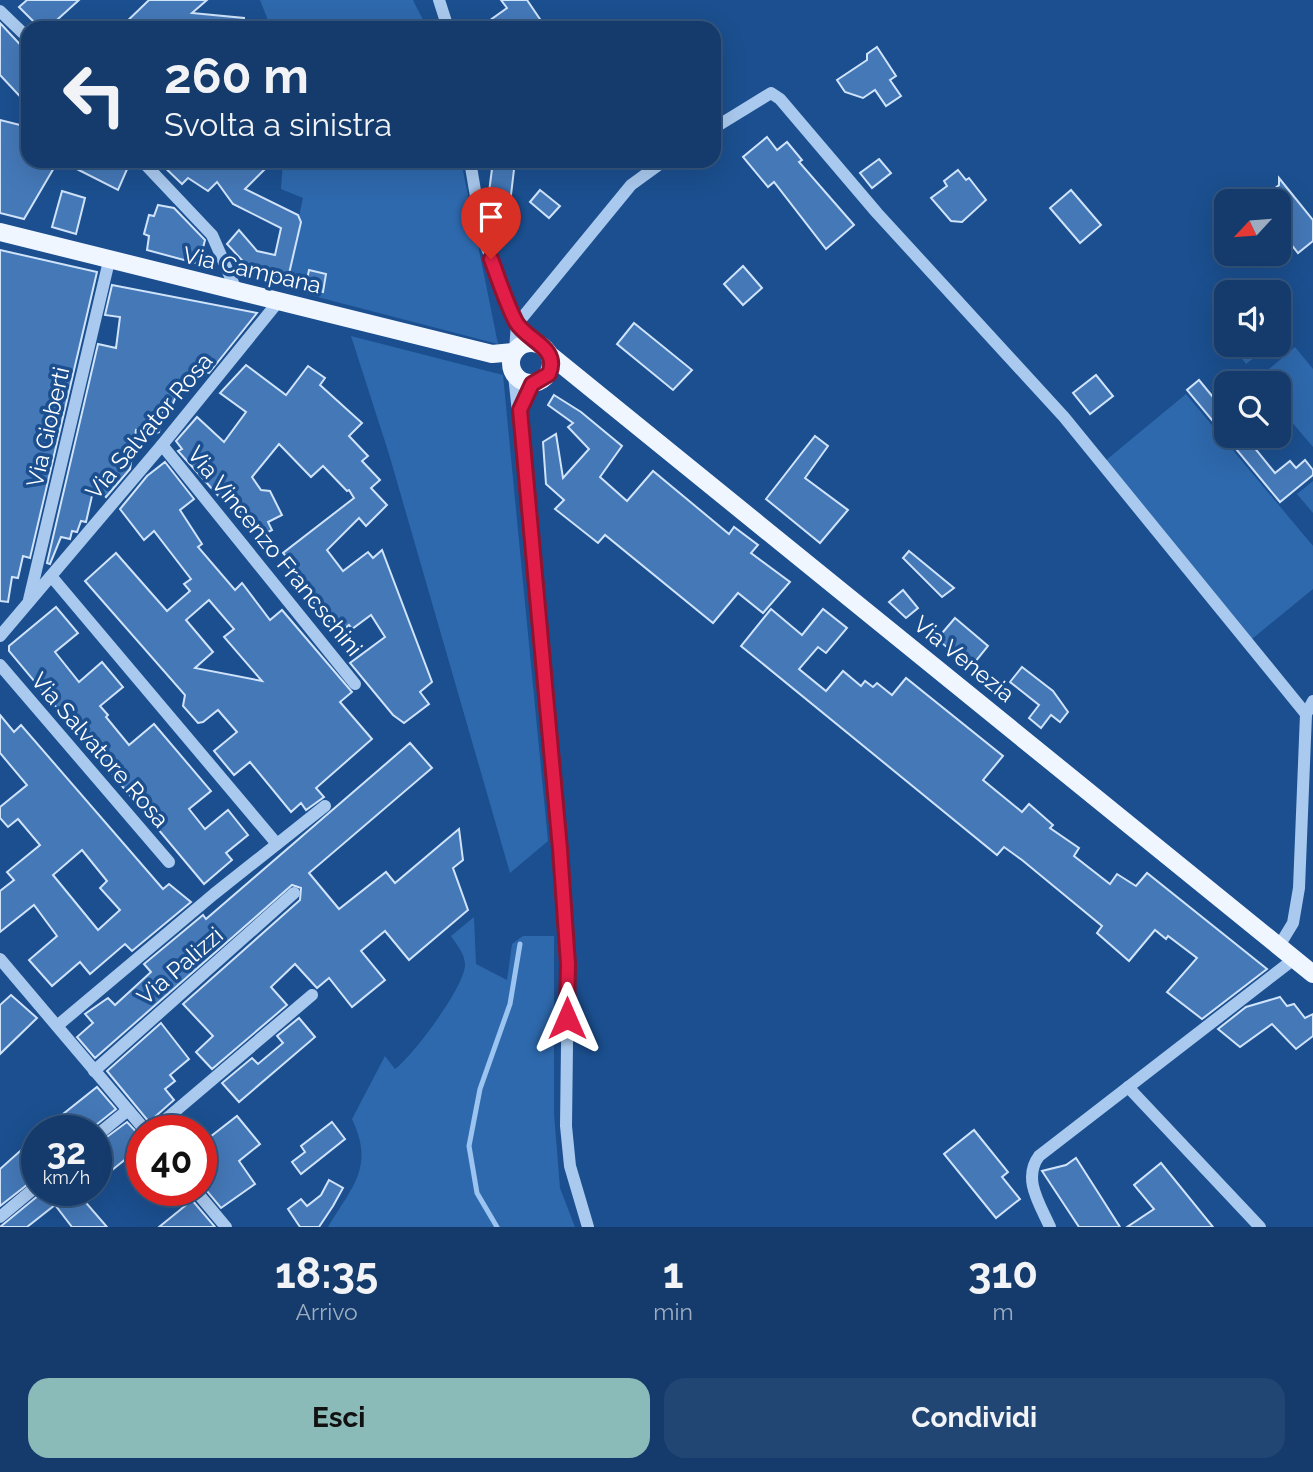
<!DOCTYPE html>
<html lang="it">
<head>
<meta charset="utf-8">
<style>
  :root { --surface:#143b6b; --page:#214673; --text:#f1f3f6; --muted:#9dadc1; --line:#33557e; --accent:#8bbbb9 }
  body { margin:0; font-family:Raleway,sans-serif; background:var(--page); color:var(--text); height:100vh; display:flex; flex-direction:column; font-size:26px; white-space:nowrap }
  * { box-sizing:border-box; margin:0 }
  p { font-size:23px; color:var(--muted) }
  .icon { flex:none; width:38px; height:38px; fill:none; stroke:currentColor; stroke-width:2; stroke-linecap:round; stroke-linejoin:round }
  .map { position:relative; height:1227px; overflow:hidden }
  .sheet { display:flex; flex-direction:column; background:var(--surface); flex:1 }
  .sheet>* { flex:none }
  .top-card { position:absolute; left:21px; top:21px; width:700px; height:147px; border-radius:21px; box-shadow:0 7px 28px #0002,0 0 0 2px var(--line); background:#143b6b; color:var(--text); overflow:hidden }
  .needle { width:46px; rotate:244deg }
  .buttons { position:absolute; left:1214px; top:189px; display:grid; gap:14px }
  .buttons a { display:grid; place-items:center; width:77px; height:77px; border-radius:14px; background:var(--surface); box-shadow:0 7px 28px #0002,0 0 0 2px var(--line); font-size:35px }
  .speed { position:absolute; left:21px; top:1115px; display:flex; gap:14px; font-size:35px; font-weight:700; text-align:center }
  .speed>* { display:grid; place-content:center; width:91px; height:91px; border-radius:50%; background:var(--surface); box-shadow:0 7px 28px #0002,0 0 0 2px var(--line); line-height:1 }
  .speed small { font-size:18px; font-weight:400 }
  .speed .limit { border:10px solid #d22; background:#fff; color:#111 }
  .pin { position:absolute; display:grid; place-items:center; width:60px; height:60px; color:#fff; margin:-72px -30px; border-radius:50% 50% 50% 0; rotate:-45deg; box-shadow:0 0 7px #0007 }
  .pin .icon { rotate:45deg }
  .me { position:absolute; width:77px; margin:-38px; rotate:0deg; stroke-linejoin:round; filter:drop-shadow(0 0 5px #0008) }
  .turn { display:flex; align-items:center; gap:24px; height:147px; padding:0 28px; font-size:32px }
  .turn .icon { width:91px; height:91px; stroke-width:2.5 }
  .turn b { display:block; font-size:49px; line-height:60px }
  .eta { display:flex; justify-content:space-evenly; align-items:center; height:119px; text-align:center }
  .eta b { font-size:42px; font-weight:700; line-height:49px }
  .action { display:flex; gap:14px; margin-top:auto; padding:14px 28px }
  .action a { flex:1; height:80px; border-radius:21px; background:var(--accent); color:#111; font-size:28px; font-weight:700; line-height:80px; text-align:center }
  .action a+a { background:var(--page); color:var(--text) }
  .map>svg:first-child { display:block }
  .green { fill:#2e69ad }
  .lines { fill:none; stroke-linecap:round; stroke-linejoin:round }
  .stream { stroke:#9cc4f0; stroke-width:5 }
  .building { fill:#4478b7; stroke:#cfe3fa; stroke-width:2; fill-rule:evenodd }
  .minor { stroke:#a9c9ee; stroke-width:12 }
  .major { stroke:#f0f6ff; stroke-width:18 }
  .route-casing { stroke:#92132f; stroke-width:18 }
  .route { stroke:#e11d48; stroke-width:12 }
  .labels { text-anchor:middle; stroke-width:7; stroke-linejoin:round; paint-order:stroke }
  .street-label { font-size:23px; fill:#fff; stroke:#1b4f8f }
</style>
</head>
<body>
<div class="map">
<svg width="1313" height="1227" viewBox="0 0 1313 1227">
  <rect width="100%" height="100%" fill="#1b4f8f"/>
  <!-- green -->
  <g class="green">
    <polygon points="260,0 413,0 427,28 271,28"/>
    <polygon points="283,161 461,161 498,344 302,293 301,280 286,275 303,198 281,189"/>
    <polygon points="351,336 503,375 548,841 510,873 389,454"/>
    <polygon points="1232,345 1271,345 1246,364"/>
    <polygon points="1295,347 1313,369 1313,447 1279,407 1279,383 1260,383 1256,380"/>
    <polygon points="1186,394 1313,546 1313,589 1252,639 1105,461"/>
    <polygon points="1313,481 1313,513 1297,494"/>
    <path d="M474,917L476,964L507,980L512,944L523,936H554V1114L560,1188L575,1227H328C352,1187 375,1167 352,1119L385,1056L395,1069C413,1056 465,986 465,965C465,954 457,945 451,936Z"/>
  </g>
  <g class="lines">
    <!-- stream -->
    <polyline class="stream" points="497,1227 477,1193 469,1146 480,1089 510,1004 520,944"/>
  </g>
  <!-- building -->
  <g class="building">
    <polygon points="27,0 79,0 48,28 40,28 19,7"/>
    <polygon points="149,0 207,0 192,13 244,18 244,28 120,28"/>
    <polygon points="501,0 527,0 546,28 479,28 507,8"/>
    <polygon points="0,23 28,53 28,105 0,75"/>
    <polygon points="877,47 896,76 890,80 901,96 886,106 875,90 863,98 845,92 837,80 867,60 867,54"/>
    <polygon points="0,120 28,127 28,161 58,161 24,219 0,213"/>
    <polygon points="767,137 777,150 787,142 802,160 799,162 854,225 826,249 774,182 768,187 743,157"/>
    <polygon points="879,159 891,173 872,188 860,173"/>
    <polygon points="61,161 122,161 128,167 118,190"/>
    <polygon points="158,161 273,161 245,189 298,215 301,222 288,278 252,271 227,244 239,230 257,251 275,255 281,228 233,204 217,182 208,191 188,178 182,184"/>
    <polygon points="493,161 515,161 510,203 488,200"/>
    <polygon points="958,170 966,180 969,178 986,200 962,222 951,221 931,198 947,186 944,181"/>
    <polygon points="1279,178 1313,220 1313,241 1298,253 1279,229 1279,201 1259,201 1279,185"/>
    <polygon points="540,190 560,206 549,218 530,202"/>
    <polygon points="1071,190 1101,225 1080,243 1050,208"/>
    <polygon points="62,191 85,198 76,234 52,227"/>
    <polygon points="158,205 174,208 205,240 199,264 147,250 149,236 144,234 149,215 154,216"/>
    <polygon points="0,250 97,272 30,558 23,556 18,578 12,577 8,602 0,601"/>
    <polygon points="743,266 762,288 743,305 724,284"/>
    <polygon points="309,270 326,274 323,292 305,289"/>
    <polygon points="112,285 257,313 209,373 191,369 182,392 178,391 172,406 162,412 159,432 153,435 136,430 130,469 106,497 94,487 86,522 81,521 77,532 72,531 70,539 61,537 50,564 47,563 98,344 116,348 120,317 105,315"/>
    <polygon points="634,323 692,370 673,390 617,344"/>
    <polygon points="246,365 286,395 308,366 325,378 320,385 362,423 349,436 368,456 362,461 380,480 371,488 387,505 366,526 359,518 327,550 343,571 368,552 373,558 382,550 432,682 420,692 429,704 404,723 393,715 350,663 385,637 371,615 352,629 349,625 339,633 293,578 287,563 290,561 283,553 354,498 349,490 347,491 323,466 311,477 279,444 252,477 261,490 270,491 282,515 268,522 272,530 257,538 228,493 223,501 178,451 182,449 176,441 197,417 224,442 246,412 220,393"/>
    <polygon points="1096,375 1113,396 1090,414 1073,393"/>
    <polygon points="1199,380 1227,414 1227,436 1245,436 1275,473 1290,461 1296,468 1305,460 1313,470 1313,475 1280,502 1187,390"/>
    <polygon points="554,395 581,412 622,446 600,477 627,501 653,471 729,534 734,527 758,545 751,553 790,582 763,613 738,593 713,623 605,535 598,543 555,509 564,500 546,484 543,442 556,434 563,478 589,449 568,427 573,423 548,405"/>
    <polygon points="815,436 828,446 805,478 848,510 820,543 766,499"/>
    <path d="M165,462L194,499L180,510L202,544L198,547L235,590L242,583L270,620L282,610L352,692L340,702L372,739L316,788L324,797L306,810L301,803L291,812L250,762L234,775L214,751L237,732L218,710L203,722L198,723L183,706L185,695L85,581L116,553L167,611L190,591L184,584L191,579L154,531L144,540L120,509L147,476ZM209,600L234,629L224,637L262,681L195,668L213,652L186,620Z"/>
    <polygon points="909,551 954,588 942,597 903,558"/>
    <polygon points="903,590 918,608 906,618 889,602"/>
    <polygon points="56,607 78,633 55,652 79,682 102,662 123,687 100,706 108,715 106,717 129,745 154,724 211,791 189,809 205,829 228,810 248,835 226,853 232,860 204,884 9,651 9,646"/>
    <polygon points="771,609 802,635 823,609 847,628 826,653 818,647 799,669 826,691 843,671 861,686 865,681 873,687 877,683 892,695 906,678 1003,756 983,780 1022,812 1029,804 1053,825 1050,828 1079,848 1074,856 1110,884 1117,874 1136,886 1147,873 1267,969 1202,1019 1167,992 1197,958 1168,936 1166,939 1155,930 1129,961 1097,933 1102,926 1022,860 1004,847 997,855 741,646"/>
    <polygon points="955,618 988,646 971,667 937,639"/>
    <polygon points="1022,667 1053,691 1068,712 1060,722 1051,715 1041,728 1029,718 1039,705 1010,682"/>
    <path d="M0,715L14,732L21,725L163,889L169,884L191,902L132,951L125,944L90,974L80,962L52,986L29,960L57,936L34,905L0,932V891L14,880L7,872L40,845L18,819L8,827L0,818V807L27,785L0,753ZM82,850L107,881L100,888L120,910L98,930L53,875Z"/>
    <polygon points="410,743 432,768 309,873 339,909 386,872 395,883 459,829 463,860 453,868 468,910 409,960 385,931 361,951 385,980 352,1007 329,978 317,988 295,964 271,987 287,1005 212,1069 196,1052 213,1036 183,1004 300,900 301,888 292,885 95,1058 77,1037 93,1023 85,1014 108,998 115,1005 151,972 144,964 203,915 206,919"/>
    <polygon points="11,995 37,1018 0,1054 0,1005"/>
    <polygon points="1280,997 1287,1006 1294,1004 1305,1018 1313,1014 1313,1036 1296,1049 1272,1024 1240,1047 1218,1029 1246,1007"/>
    <polygon points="299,1018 315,1037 239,1102 222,1083 252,1058 258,1064 283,1043 277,1036"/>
    <polygon points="161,1023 189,1059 170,1075 175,1081 165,1089 174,1100 149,1122 107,1071"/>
    <polygon points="97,1087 116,1109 91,1129 81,1118 65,1130 43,1130"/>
    <polygon points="237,1116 260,1144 239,1161 255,1184 221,1208 201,1184 201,1144"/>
    <polygon points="181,1118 191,1130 166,1130"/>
    <polygon points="127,1122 142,1138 142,1146 102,1178 96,1170 96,1145"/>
    <polygon points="332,1122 345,1139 301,1174 292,1162 305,1152 301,1146"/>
    <polygon points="974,1130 1008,1172 1002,1177 1020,1199 996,1218 944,1154"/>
    <polygon points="37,1136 37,1177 0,1206 0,1169"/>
    <polygon points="1076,1158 1099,1194 1120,1227 1079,1227 1042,1171 1066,1165"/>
    <polygon points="1161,1163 1213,1227 1127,1227 1154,1209 1134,1185"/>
    <polygon points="329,1180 343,1188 333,1206 319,1227 300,1227 288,1209 301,1199 307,1206 321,1195"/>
    <polygon points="45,1190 75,1190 107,1227 72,1227 55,1205 27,1227 0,1227"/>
    <polygon points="192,1200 215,1227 159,1227 180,1210"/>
  </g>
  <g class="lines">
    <!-- minor -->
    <g class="minor">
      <polyline points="439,0 448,28"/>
      <polyline points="0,11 28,38"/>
      <polyline points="714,128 771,93 780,99 877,213 1064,417 1306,714"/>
      <polyline points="142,161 212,235 237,292"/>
      <polyline points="470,161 483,238 517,324 537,344"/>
      <polyline points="515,350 517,324 631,185 664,161"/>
      <polyline points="514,375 537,589 560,849 568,964 566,1126 570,1166 588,1227"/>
      <polyline points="520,409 532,384"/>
      <polyline points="162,445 355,684"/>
      <polyline points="51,576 277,844"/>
      <polyline points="29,600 109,261"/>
      <polyline points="0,636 162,445 278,302"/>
      <polyline points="0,665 169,862"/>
      <polyline points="1279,946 1293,923 1299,888 1306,714 1313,701"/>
      <polyline points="0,959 145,1130"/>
      <polyline points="57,1026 214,894 325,806"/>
      <polyline points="94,1071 294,893"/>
      <polyline points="1128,1087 1260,1227"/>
      <polyline points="153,1130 312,995"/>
      <polyline points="96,1136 128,1110"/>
      <polyline points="195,1190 226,1227"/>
      <polyline points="0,1217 37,1186"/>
      <path d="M1050,1227C1040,1204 1022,1179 1039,1156L1294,959"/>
    </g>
    <!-- major -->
    <g class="major">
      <polyline points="0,232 492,354 514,352"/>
      <circle cx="531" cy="363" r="20"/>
      <polyline points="550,355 1313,974"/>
    </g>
  </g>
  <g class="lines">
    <!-- route casing -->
    <g class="route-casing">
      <path id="route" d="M491,259C499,280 506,303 516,322C527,341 560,347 549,374L532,384L520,410L560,849L568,964L567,1018"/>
    </g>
    <!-- route -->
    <use href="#route" class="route"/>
  </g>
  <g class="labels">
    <!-- street labels -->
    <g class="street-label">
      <text transform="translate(252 270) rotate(13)" y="8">Via Campana</text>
      <text transform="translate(149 426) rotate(-50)" y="8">Via Salvator Rosa</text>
      <text transform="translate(48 427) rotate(-77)" y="8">Via Gioberti</text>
      <text transform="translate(275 551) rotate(51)" y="8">Via Vincenzo Francschini</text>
      <text transform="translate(964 659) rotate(39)" y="8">Via Venezia</text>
      <text transform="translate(100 750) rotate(49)" y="8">Via Salvatore Rosa</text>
      <text transform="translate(180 966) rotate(-41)" y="8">Via Palizzi</text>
    </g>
  </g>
</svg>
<div class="buttons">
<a><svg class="needle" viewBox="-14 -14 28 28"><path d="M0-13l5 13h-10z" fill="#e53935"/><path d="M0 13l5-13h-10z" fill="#9dadc1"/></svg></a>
<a><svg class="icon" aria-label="sound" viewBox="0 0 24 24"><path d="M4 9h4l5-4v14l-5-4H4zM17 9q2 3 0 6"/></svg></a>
<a><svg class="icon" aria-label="search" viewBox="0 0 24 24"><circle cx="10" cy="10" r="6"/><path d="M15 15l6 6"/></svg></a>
</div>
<div class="speed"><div>32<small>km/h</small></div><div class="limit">40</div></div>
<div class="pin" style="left:491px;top:259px;background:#d93025"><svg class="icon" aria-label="arrive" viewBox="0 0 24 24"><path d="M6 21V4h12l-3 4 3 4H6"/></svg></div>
<svg class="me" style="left:567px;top:1018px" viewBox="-20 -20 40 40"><path d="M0-17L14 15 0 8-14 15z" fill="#e11d48" stroke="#fff" stroke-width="4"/></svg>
<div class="top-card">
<div class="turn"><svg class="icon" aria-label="left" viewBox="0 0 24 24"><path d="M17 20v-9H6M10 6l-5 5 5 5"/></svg><div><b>260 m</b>Svolta a sinistra</div></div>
</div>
</div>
<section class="sheet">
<div class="eta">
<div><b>18:35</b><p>Arrivo</p></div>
<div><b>1</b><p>min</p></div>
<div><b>310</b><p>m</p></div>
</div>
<div class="action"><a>Esci</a><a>Condividi</a></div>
</section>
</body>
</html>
